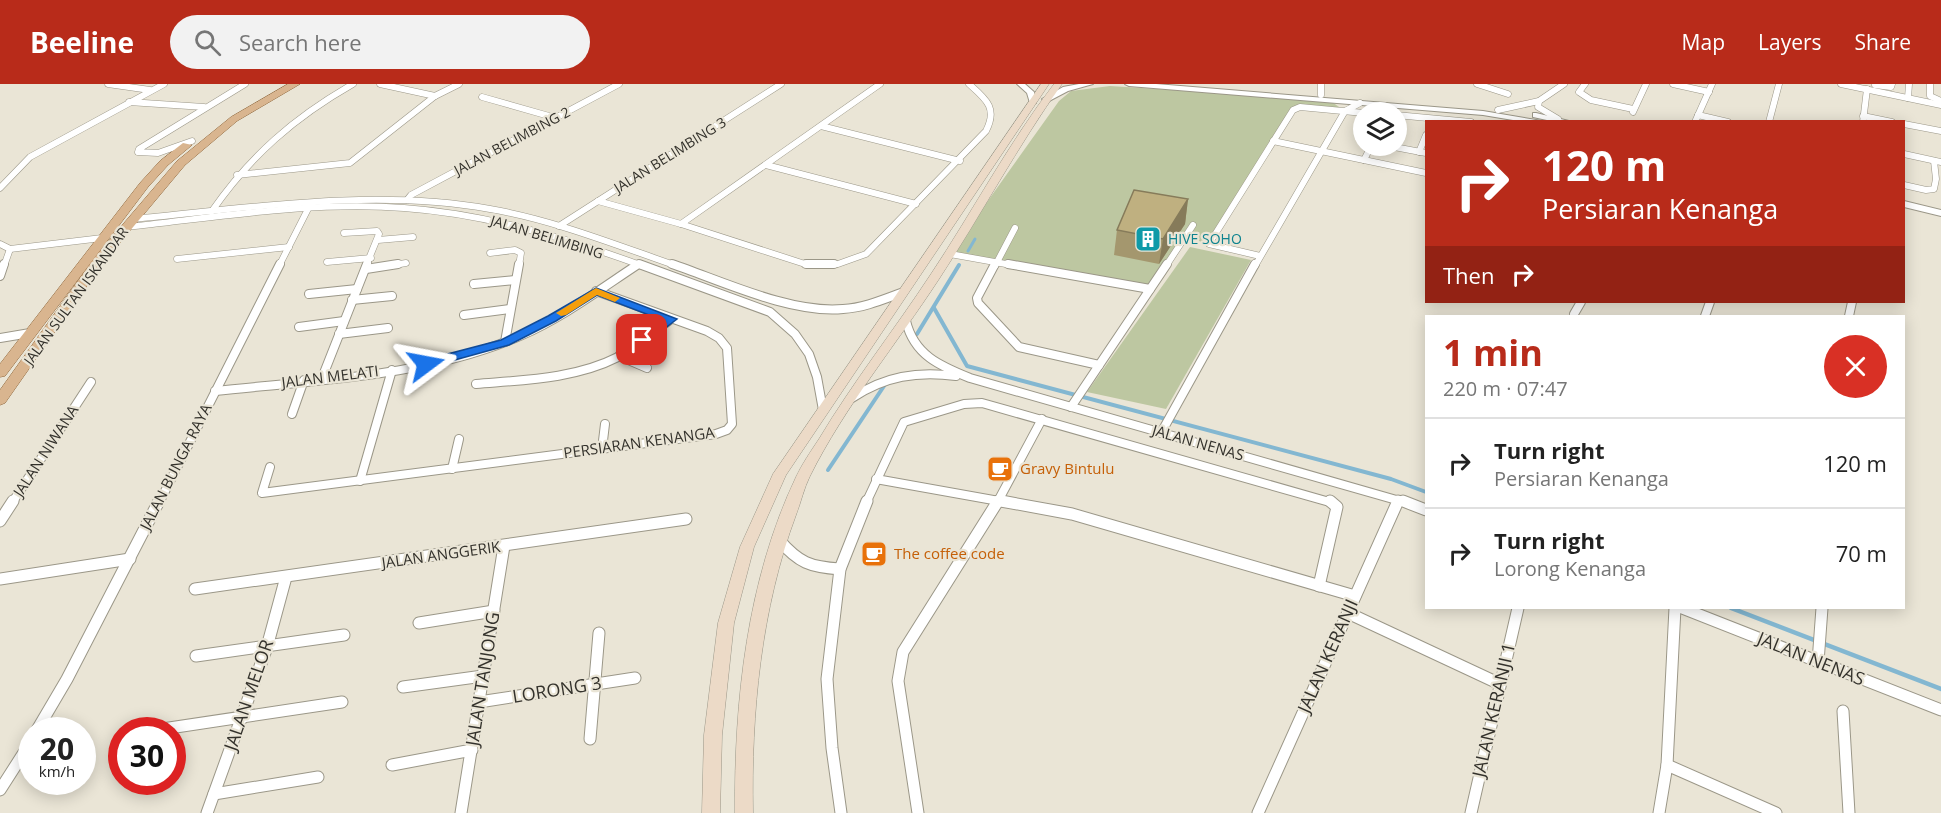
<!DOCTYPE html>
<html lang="en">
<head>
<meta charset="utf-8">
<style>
  :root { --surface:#fff; --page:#f2f2f2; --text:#222; --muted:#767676; --line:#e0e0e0; --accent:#b82b1a }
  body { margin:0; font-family:"Open Sans",sans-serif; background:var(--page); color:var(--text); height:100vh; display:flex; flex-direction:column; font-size:22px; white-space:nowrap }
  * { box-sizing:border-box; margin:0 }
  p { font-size:20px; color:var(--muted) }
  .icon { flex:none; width:33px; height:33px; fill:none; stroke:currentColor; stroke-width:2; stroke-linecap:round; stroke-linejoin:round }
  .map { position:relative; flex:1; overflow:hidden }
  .side { position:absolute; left:1425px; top:231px; width:480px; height:294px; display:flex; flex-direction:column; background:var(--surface); border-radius:0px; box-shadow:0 3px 15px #0003 }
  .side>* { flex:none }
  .banner { position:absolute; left:1425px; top:36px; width:480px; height:183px; border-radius:0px; box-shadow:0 3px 15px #0003; background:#b82b1a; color:#fff; overflow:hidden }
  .tools { position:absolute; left:1353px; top:18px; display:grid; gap:12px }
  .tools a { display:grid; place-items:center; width:54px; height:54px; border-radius:50%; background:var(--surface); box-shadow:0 3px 15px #0003; font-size:30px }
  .speed { position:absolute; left:18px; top:633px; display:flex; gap:12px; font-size:30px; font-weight:700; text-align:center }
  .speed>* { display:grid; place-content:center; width:78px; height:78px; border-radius:50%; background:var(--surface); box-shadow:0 3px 15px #0003; line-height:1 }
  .speed small { font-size:15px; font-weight:400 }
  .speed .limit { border:9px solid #d22; background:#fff; color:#111 }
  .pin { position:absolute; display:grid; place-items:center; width:51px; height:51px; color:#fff; margin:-26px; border-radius:12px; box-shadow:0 3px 9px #0006 }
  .me { position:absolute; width:66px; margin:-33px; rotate:77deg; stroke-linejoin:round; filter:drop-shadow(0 0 4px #0008) }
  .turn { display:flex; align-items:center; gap:21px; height:126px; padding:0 18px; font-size:27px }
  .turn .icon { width:78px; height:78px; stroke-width:2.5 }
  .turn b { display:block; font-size:42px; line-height:51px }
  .then { display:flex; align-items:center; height:57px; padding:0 18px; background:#0003; gap:12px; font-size:22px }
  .round { display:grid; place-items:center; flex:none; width:63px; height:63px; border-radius:32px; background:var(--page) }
  .head { display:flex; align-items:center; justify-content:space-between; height:102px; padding:0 18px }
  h1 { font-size:36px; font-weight:700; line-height:45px; color:var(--accent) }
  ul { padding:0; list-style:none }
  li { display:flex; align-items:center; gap:18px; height:90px; padding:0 18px; border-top:2px solid var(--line) }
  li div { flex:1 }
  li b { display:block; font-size:22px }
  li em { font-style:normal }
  header { display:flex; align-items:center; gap:36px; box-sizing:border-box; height:84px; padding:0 30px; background:var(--accent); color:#fff }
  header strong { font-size:28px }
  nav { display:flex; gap:33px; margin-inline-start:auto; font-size:21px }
  .search { width:420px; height:54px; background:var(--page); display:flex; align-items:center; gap:15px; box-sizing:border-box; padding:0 21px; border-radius:33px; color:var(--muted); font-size:22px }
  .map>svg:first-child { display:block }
  .green { fill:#bdc7a1 }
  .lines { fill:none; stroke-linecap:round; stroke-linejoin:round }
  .stream-far2 { stroke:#83b7d1; stroke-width:3 }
  .stream-far1 { stroke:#83b7d1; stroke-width:4 }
  .stream { stroke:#83b7d1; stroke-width:4.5 }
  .minor-far2-casing { stroke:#9b9788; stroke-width:7 }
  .minor-far1-casing { stroke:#9b9788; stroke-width:10 }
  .minor-casing { stroke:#9b9788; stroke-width:13 }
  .tertiary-casing { stroke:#9b9788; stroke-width:2 }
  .secondary-casing { stroke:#9b9788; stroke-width:1 }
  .primary-casing { stroke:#8e673c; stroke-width:1 }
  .minor-far2 { stroke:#fff; stroke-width:6 }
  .minor-far1 { stroke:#fff; stroke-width:8 }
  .minor { stroke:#fff; stroke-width:11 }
  .tertiary { fill:#fff; fill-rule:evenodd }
  .secondary { fill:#ecdac7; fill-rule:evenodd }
  .primary { fill:#d9b58f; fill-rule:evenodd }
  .wall { fill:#a4976e }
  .shaded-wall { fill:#867b5a }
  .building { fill:#bfb080; stroke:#867b5a; stroke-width:1.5 }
  .route { fill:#1a73e8; stroke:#114b97; stroke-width:1.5 }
  .slow { fill:#f59e0b }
  .labels { text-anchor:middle; stroke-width:4.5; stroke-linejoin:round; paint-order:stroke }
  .far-street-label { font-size:14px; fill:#34322c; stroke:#eae5d6 }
  .far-culture-label { font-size:14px; fill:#0d838f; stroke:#eae5d6; text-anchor:start }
  .street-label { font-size:15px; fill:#34322c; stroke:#eae5d6 }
  .food-label { font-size:15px; fill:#c56008; stroke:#eae5d6; text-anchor:start }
  .near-street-label { font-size:18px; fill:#34322c; stroke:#eae5d6 }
</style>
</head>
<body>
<header>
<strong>Beeline</strong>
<div class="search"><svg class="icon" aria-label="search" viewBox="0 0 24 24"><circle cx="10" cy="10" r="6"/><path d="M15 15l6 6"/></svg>Search here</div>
<nav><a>Map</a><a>Layers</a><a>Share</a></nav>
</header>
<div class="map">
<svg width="1941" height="729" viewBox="0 0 1941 729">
  <rect width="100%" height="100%" fill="#eae5d6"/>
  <!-- green -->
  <g class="green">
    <polygon points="1110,2 1329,16 1345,27 1296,24 1209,160 1185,153 1150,205 950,170 1059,17 1071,7"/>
    <polygon points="1190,163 1251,176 1166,325 1087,308"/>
  </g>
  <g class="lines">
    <!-- stream-far2 -->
    <polyline class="stream-far2" points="968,167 975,155"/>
    <!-- stream-far1 -->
    <g class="stream-far1">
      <polyline points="934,224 967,282 1391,395 1426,408"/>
      <polyline points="917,250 959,181"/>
      <polyline points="828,386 886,299"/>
    </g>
    <!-- stream -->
    <polyline class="stream" points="1731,524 1941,605"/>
    <!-- minor-far2 casing -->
    <g class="minor-far2-casing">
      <g id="minor-far2">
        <polyline points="108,0 150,6"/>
        <polyline points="380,0 435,12"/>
        <polyline points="1321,0 1321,11"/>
        <polyline points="1477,0 1508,10"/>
        <polyline points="1585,0 1579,8 1591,16 1633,25"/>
        <polyline points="1673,0 1709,8"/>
        <polyline points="1841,0 1941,21"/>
        <polyline points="1930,0 1930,12 1941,17"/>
        <polyline points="1875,1 1891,3 1892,0"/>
        <polyline points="482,13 556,34"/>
        <polyline points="1908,14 1909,0"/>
        <polyline points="1539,17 1538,23 1558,35"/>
        <polyline points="129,18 204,23"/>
        <polyline points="1498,26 1539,17 1564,0"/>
        <polyline points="1633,28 1646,0"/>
        <polyline points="1396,31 1471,38"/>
        <polyline points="1698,31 1728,38"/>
        <polyline points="1863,32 1892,38"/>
        <polyline points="1695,38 1712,0"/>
        <polyline points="1769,38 1779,0"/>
        <polyline points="1863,38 1867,5"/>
        <polyline points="1904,40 1941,47"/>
        <polyline points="821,42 960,77"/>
        <polyline points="192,57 158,69 138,68 139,65 245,0"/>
        <polyline points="1273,57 1426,89"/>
        <polyline points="1389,62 1426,69"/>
        <polyline points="1419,68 1426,51"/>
        <polyline points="1904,70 1941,78"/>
        <polyline points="1364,76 1371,62"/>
        <polyline points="766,81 916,120"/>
        <polyline points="237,91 350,79 435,12 459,0"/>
        <polyline points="1904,101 1926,106 1934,105 1936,95 1934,77"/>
        <polyline points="0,104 30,73 164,0"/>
        <polyline points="407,116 411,111 619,0"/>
        <path d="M598,117L681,140L808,181L838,180L866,170L986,47C998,24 986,15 969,0"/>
        <path d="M212,127C250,72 295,33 353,0"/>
        <path d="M133,135C250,124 373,104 490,125C554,136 616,161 677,182"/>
        <polyline points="681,140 880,0"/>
        <polyline points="559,142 781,0"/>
        <path d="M127,143C219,133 312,117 404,124C487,130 566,154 643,182"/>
        <polyline points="344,149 377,147 379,150 366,182"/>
        <polyline points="378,156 413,153"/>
        <polyline points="0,160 10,165 102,154"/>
        <polyline points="490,169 515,166 521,169 519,182"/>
        <polyline points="950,170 1017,182"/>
        <polyline points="1260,172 1209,160 1293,26 1300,23 1364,29"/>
        <polyline points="177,175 289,163"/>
        <polyline points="327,178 371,174"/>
        <polyline points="4,182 10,165"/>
        <polyline points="279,182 309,123"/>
        <polyline points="388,182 406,179"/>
        <polyline points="995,182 1015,144"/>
        <polyline points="1166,182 1193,141"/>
        <polyline points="1255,182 1345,27 1360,19"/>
      </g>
    </g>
    <!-- minor-far1 casing -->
    <g class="minor-far1-casing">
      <g id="minor-far1">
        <polyline points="639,180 770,228 795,250 809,270 817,293 823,326"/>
        <path d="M672,180C722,197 791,230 843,225C863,224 882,216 901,209"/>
        <polyline points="806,180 834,180"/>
        <polyline points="995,180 977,214 978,219 1019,263 1099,281"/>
        <polyline points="1008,180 1150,205"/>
        <polyline points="366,185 398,180"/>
        <polyline points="0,192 4,180"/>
        <polyline points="474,200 515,196"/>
        <polyline points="309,210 357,205"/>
        <polyline points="352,216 392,212"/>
        <polyline points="1574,230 1581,218"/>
        <polyline points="464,231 510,225"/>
        <polyline points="1705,232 1710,218"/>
        <polyline points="1849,232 1852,218"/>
        <path d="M906,237C914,271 940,282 970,294L1407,419"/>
        <polyline points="299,243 344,237"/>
        <polyline points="339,250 388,244"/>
        <polyline points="0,254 30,249"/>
        <polyline points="505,258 519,180"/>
        <polyline points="619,272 647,284"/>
        <polyline points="322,294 367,180"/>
        <path d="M476,300C523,296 575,295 618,273C637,263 654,248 671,235"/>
        <path d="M215,307C316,296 426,293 520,252C562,234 599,206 637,181"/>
        <path d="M852,314C885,292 917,287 956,292"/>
        <polyline points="1071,323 1167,180"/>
        <polyline points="292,330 304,296"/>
        <polyline points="1161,349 1255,180"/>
        <polyline points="602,365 605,340"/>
        <polyline points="270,383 262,409 716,350 727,346 732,340 727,264 719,254 707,247 596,207"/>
        <polyline points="452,385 459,355"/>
        <polyline points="876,395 1010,419"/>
        <polyline points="360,397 392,286"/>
        <polyline points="12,419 91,298"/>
        <polyline points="159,419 280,180"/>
        <polyline points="866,419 904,338 964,320 982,319 1333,419"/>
        <polyline points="997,419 1042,335"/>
        <polyline points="1398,419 1399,416"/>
      </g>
    </g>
    <!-- minor casing -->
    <g class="minor-casing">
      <g id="minor">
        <polyline points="1001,417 1072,430 1355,512"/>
        <polyline points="1403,417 1426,426"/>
        <polyline points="0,437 13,417"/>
        <path d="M779,456C799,479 810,483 840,485"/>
        <polyline points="0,495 130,475"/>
        <polyline points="1319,502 1337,423 1330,417"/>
        <polyline points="195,505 686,435"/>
        <polyline points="1682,524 1941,626"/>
        <polyline points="1348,529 1500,600"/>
        <polyline points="419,539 494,527"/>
        <polyline points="196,572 344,551"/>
        <polyline points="1818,578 1822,524"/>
        <polyline points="403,603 483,592"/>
        <polyline points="479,618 635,594"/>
        <polyline points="1843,627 1849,729"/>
        <polyline points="37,646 67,595 159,417"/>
        <polyline points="156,646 342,618"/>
        <polyline points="590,655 599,549"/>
        <polyline points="392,681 472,666"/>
        <polyline points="1667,681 1776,729"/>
        <polyline points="0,706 32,656"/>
        <polyline points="214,710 318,693"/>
        <polyline points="207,729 267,563 286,493"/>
        <polyline points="461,729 504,462"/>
        <polyline points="841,729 832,664 827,595 840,485 867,417"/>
        <polyline points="918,729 898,597 903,568 998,417"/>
        <polyline points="1258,729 1398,417"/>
        <polyline points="1471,729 1518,524"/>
        <polyline points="1659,729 1667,681 1675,524"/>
      </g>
    </g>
    <!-- tertiary casing -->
    <g class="tertiary-casing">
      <g id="tertiary">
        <polygon points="1017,0 1025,0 1034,8 1036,19 1030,19 1027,9"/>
        <polygon points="1079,0 1093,0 1068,7 1049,17 1042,15 1063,3"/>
        <polygon points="1125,0 1156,0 1483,27 1548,38 1525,38 1483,31 1129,2"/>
        <polygon points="1533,29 1536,29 1573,38 1556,38 1533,33"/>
        <polygon points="1904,117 1941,126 1941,132 1904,123"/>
      </g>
    </g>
    <!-- secondary casing -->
    <g class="secondary-casing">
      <g id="secondary">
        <polygon points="1041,0 1049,0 786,391 754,463 734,539 722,651 720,729 702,729 704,651 718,539 740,463 773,390"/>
        <path d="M1054,0H1062C1017,63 981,131 939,195C896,261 845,322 810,392C804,404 801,418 796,431C761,525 751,629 753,729H735C734,617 747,496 796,393C802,380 811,367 819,355C853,298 895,245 931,190C973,127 1008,60 1054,0Z"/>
      </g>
    </g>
    <!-- primary casing -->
    <g class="primary-casing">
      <g id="primary">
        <polygon points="288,0 300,0 237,37 185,81 103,179 5,319 0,321 0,306 95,173 177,77 231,33"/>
        <polygon points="183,59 192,61 168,81 148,103 5,292 0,293 0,280 140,99 160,77"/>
      </g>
    </g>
    <!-- minor-far2 -->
    <use href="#minor-far2" class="minor-far2"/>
    <!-- minor-far1 -->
    <use href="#minor-far1" class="minor-far1"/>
    <!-- minor -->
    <use href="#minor" class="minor"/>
    <!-- tertiary -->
    <use href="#tertiary" class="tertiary"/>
    <!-- secondary -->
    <use href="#secondary" class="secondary"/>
    <!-- primary -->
    <use href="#primary" class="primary"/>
  </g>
  <!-- wall -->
  <polygon class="wall" points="1188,115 1185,140 1159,180 1114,171 1117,146"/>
  <!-- shaded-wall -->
  <polygon class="shaded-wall" points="1188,115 1185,140 1159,180 1163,155"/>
  <!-- building -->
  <polygon class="building" points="1134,106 1188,115 1163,155 1117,146"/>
  <!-- route -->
  <polygon class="route" points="596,204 677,235 646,259 638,259 638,254 662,236 597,211 556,237 509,261 426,284 419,280 421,277 501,256 548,232"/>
  <!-- slow -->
  <polygon class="slow" points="596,204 620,214 615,218 597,211 566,231 561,232 556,229"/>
  <!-- icons -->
  <defs>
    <g id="building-square" transform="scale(1.35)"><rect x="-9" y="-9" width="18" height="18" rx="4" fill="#0f9aa8" stroke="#eae5d6"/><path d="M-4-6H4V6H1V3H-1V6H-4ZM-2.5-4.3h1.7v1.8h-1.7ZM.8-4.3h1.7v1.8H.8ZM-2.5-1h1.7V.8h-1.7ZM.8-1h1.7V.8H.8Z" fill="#fff"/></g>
    <g id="cafe-square" transform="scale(1.35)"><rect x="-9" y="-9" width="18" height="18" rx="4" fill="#e8710a" stroke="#eae5d6"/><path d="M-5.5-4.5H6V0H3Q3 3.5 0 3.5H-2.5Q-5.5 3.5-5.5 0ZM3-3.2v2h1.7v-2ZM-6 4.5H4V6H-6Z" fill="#fff"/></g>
  </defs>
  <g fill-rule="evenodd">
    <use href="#building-square" x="1148" y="155"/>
    <use href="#cafe-square" x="1000" y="385"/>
    <use href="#cafe-square" x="874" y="470"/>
  </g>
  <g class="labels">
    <!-- far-street labels -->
    <g class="far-street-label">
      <text transform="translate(512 57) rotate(-28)" y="5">JALAN BELIMBING 2</text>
      <text transform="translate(670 71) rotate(-32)" y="5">JALAN BELIMBING 3</text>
      <text transform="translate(547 153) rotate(17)" y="5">JALAN BELIMBING</text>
      <text transform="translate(76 212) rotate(-54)" y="5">JALAN SULTAN ISKANDAR</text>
    </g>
    <!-- far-culture labels -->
    <g class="far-culture-label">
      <text x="1168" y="160">HIVE SOHO</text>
    </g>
    <!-- street labels -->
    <g class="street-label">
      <text transform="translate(330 293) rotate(-7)" y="5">JALAN MELATI</text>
      <text transform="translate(639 359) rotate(-8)" y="5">PERSIARAN KENANGA</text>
      <text transform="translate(1198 359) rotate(16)" y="5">JALAN NENAS</text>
      <text transform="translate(46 367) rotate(-57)" y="5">JALAN NIWANA</text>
      <text transform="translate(176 383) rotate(-63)" y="5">JALAN BUNGA RAYA</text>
      <text transform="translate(441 471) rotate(-8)" y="5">JALAN ANGGERIK</text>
    </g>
    <!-- food labels -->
    <g class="food-label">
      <text x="1020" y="390">Gravy Bintulu</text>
      <text x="894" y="475">The coffee code</text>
    </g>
    <!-- near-street labels -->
    <g class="near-street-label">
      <text transform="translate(1328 572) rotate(-66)" y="6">JALAN KERANJI</text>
      <text transform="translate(1811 575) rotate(22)" y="6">JALAN NENAS</text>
      <text transform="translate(483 595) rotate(-81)" y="6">JALAN TANJONG</text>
      <text transform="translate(557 606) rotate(-9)" y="6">LORONG 3</text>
      <text transform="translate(249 611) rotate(-71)" y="6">JALAN MELOR</text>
      <text transform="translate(1494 626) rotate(-77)" y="6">JALAN KERANJI 1</text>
    </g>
  </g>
</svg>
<div class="tools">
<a><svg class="icon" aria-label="layers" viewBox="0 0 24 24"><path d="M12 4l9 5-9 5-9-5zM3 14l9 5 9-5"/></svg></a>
</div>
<div class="speed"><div>20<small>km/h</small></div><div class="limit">30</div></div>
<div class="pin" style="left:642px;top:256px;background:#d93025"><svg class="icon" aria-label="arrive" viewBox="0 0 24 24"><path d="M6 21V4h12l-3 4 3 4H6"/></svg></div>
<svg class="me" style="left:426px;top:280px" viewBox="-20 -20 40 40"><path d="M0-17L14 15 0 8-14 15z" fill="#1a73e8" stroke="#fff" stroke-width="4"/></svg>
<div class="banner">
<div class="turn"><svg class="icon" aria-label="right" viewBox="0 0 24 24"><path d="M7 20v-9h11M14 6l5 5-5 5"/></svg><div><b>120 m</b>Persiaran Kenanga</div></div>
<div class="then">Then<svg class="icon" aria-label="right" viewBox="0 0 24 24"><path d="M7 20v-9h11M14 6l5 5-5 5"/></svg></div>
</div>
<section class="side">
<div class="head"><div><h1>1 min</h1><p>220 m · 07:47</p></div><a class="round" style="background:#d93025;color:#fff"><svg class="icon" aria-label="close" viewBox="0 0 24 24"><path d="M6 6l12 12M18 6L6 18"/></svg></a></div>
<ul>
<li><svg class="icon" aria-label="right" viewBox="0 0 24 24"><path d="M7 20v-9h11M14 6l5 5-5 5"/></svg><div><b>Turn right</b><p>Persiaran Kenanga</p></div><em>120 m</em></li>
<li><svg class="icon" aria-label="right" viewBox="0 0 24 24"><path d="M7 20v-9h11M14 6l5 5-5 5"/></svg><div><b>Turn right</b><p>Lorong Kenanga</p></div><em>70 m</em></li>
</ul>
</section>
</div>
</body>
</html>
